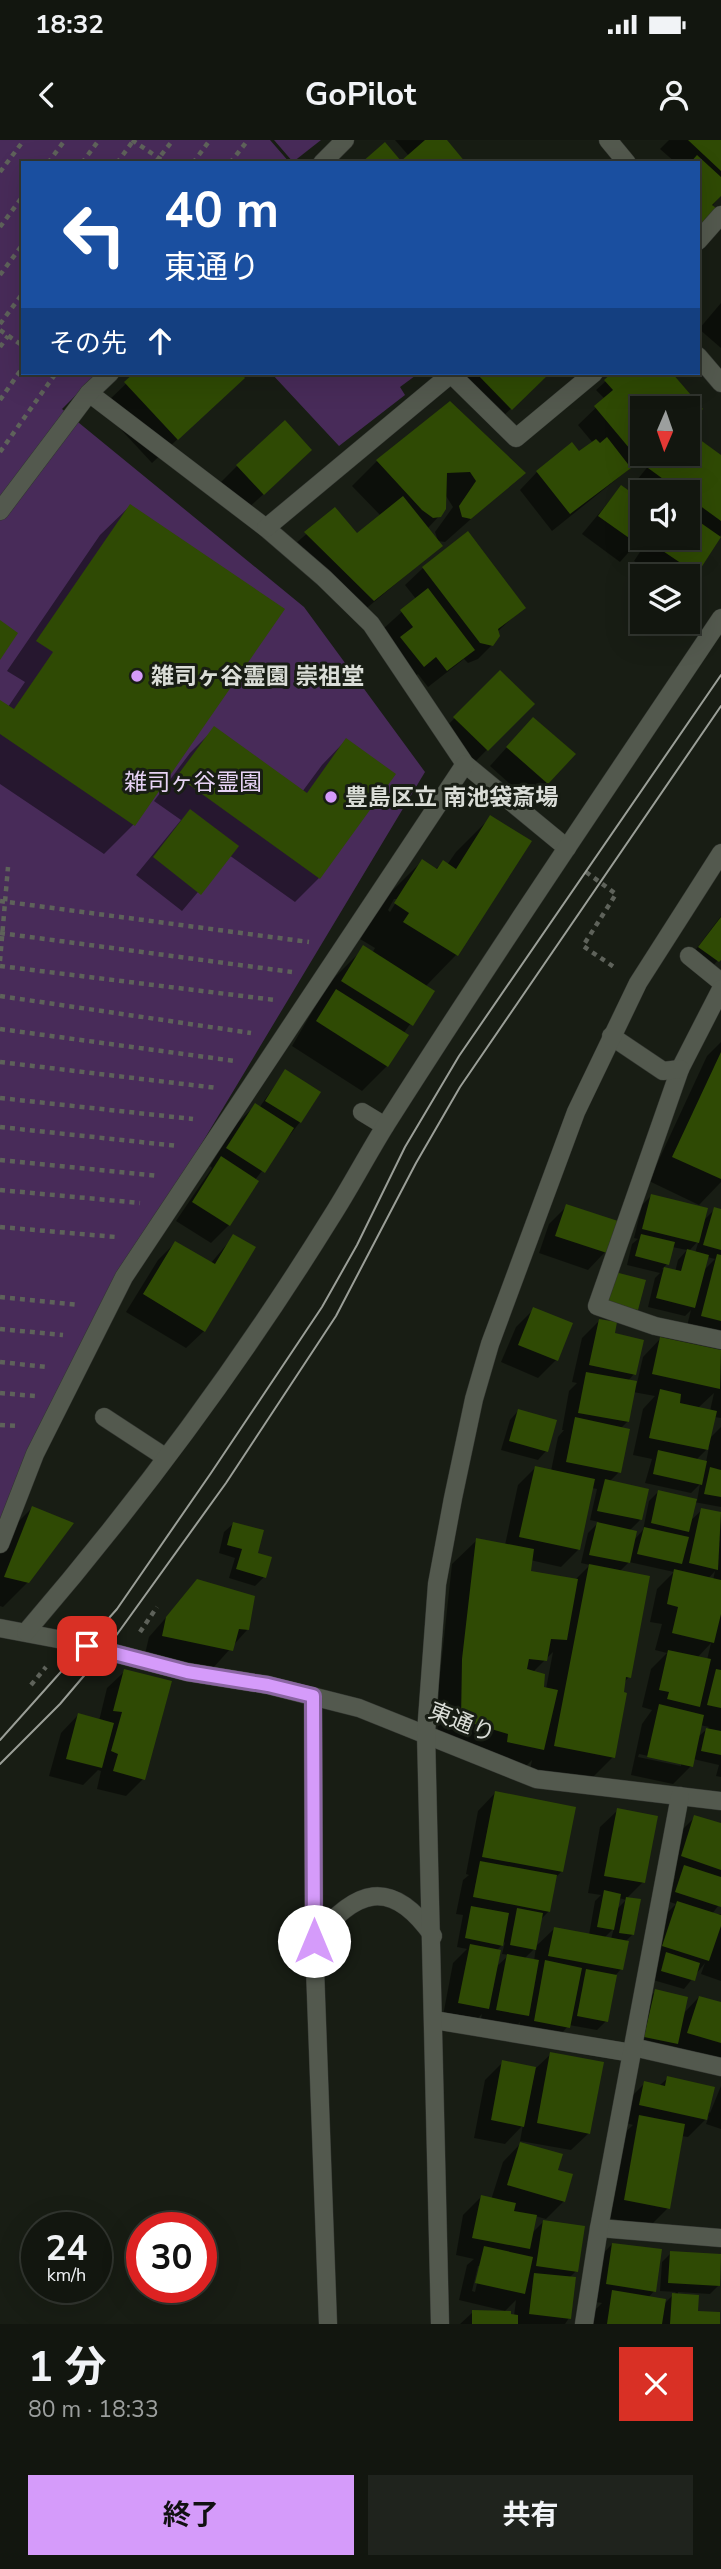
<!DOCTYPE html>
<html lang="ja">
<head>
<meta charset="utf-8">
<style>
  :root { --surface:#12160f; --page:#1f231d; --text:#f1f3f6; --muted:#9c9f9e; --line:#31352f; --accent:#d59bfa }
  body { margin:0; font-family:"Nunito Sans","Noto Sans JP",sans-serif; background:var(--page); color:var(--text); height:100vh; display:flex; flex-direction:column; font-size:26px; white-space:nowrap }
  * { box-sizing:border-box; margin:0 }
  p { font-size:23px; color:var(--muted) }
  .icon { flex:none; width:38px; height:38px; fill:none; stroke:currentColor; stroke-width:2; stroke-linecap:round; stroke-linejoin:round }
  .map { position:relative; height:2184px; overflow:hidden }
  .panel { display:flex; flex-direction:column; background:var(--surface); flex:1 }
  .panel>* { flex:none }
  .top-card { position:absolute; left:21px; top:21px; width:679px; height:214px; border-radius:0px; box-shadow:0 7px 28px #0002,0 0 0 2px var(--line); background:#1a4fa0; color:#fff; overflow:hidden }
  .needle { width:46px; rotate:182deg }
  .controls { position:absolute; left:630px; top:256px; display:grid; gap:14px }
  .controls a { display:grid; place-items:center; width:70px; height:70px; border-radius:0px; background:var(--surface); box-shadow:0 7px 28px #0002,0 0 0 2px var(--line); font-size:35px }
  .speed { position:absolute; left:21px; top:2072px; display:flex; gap:14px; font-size:35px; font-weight:700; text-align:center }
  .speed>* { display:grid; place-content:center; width:91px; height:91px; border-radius:50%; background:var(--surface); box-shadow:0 7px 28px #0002,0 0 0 2px var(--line); line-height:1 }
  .speed small { font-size:18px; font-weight:400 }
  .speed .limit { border:10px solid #d22; background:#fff; color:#111 }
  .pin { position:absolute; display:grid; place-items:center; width:60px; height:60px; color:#fff; margin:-30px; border-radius:14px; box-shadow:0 4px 10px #0006 }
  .me { position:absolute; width:77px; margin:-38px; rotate:0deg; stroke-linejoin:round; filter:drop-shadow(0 0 5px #0008) }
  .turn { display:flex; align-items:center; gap:24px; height:147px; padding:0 28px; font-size:32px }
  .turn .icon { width:91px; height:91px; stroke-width:2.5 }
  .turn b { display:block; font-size:49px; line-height:60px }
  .then { display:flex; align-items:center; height:66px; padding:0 28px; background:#0003; gap:14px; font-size:26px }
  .round { display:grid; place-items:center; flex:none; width:74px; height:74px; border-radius:0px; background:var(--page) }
  .summary { display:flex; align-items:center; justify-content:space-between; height:119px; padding:0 28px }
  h1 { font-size:42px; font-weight:700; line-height:52px }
  .action { display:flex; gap:14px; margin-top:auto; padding:14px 28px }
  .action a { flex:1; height:80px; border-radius:0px; background:var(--accent); color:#111; font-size:28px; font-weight:700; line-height:80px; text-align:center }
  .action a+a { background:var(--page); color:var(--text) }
  .status { display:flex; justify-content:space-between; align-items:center; height:49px; padding:0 35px; background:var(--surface); direction:ltr }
  .status svg { height:19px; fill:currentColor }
  header { display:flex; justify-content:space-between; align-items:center; height:91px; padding:0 28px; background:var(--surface); font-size:32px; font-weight:700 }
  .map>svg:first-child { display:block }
  .green { fill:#482b59 }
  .shadow { fill:#0007; fill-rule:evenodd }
  .building { fill:#2f4a04 }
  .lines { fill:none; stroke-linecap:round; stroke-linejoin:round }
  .minor-casing { stroke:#333631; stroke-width:19 }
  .path { stroke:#5e625a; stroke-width:4.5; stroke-dasharray:5 5; stroke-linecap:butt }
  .minor { stroke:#53594e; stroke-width:18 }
  .tram { stroke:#9a9e97; stroke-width:2 }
  .route-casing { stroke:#8a65a2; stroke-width:18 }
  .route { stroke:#d59bfa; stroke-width:12 }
  .poi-dot { fill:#d59bfa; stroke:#181d14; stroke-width:2.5 }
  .labels { text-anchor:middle; stroke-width:6; stroke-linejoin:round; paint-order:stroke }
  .poi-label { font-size:23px; font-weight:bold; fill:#daddd7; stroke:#181d14; text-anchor:start }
  .park-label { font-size:23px; fill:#e7d3f5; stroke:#181d14 }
  .street-label { font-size:23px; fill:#daddd7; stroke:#181d14 }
</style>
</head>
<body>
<div class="status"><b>18:32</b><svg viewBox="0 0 49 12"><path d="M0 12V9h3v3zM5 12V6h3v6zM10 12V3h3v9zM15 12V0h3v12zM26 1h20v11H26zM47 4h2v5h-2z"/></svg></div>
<header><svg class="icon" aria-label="back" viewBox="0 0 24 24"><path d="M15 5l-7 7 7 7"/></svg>GoPilot<svg class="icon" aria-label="person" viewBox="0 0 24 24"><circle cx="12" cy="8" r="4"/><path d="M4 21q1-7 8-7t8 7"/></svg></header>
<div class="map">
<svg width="721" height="2184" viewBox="0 0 721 2184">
  <rect width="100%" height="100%" fill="#181d14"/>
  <!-- green -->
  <g class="green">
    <polygon points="0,0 270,0 290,23 23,23 23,233 98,233 62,269 304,467 425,632 101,1171 0,1399"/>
    <polygon points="274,0 321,0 293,22"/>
    <polygon points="271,233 419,233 400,247 405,255 339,306"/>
  </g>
  <!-- shadow -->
  <g class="shadow">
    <polygon points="395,0 445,0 409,16"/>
    <polygon points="669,0 721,0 721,55 698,84 698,23 676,23 660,9"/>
    <polygon points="721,163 721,208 699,189"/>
    <polygon points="137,233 238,233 243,238 152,323 101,268"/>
    <polygon points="471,233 548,233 493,286 456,248"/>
    <polygon points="615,233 670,233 700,269 688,281 688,268 642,268 642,313 649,313 552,391 520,350 537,332 579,313 593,303 578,285 605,259 596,250"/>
    <polygon points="450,264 523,333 445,402 438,401 435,392 453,367 446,356 442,373 427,389 441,406 356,477 287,411 335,369 356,395 381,376 352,346 377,321"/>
    <polygon points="688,294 721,317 721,395 688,441 688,436 657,436 634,421 650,397 688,397 688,352 642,354 632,346 659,313 688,313"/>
    <polygon points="237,326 277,342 245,371 220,343"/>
    <polygon points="621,347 642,362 642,397 620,422 582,394"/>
    <polygon points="130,366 133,685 104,714 0,644 0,562 8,567 25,542 7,531 100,395"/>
    <polygon points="423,428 524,467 496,493 496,501 478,519 468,523 464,519 428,547 418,534 405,543 383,489 416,459 405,445"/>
    <polygon points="500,532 532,564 469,628 437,596"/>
    <polygon points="214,589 302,652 322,625 346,600 319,738 295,762 229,715 182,771 136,735 181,680 154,661 190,613"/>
    <polygon points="516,597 573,614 529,661 490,626"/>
    <path d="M491,677L529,702L456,815L425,847L433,852L403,894L406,896L387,926L362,951L292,906L329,843L364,808L372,813L375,808L360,799L387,756L422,721L435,730L443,722L447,725L456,712ZM394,759H398L390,772L388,770Z"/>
    <polygon points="721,776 721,817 709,830 691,816"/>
    <polygon points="721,902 721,1042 699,1065 649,1041 707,916"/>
    <polygon points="285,931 300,982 255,1040 229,1085 211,1103 176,1081 212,1028 210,1026 237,983 255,966 259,968"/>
    <path d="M651,1056L703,1081L715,1069L721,1071V1190L711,1200L685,1194L691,1170L685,1176L648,1167L655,1138L660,1133L627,1125L632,1104L638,1099L634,1098L642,1065ZM699,1100L695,1113L689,1111ZM672,1107L687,1110L678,1120L675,1132L662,1129L667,1124ZM707,1117L715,1119L703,1131Z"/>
    <polygon points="567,1066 605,1112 588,1130 539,1113 549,1084"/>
    <polygon points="234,1096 204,1191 186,1208 126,1172 158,1120 175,1103 210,1124"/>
    <polygon points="534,1169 556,1220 538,1238 501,1222 516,1187"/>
    <path d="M600,1180L613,1195L634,1234L628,1241L637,1243L643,1217L660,1199L721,1212V1278L714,1277L709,1299L721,1287V1367L694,1362L690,1381L702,1370L721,1374V1637L716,1636L719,1625L693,1619L691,1626L673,1644L631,1635L642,1584L652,1570L642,1567L651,1529L667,1513L655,1510L662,1484L650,1482L657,1449L674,1432L629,1422L620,1431L629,1537L624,1542L613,1617L588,1642L530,1630L532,1620L518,1634L437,1604L439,1544L452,1424L477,1400L505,1405L518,1345L535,1328L551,1331L558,1297L564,1290H562L569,1251L577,1243L572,1242L582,1198ZM633,1252L655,1256L643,1269L633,1315L652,1319L645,1343L691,1353L700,1344L697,1361L658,1352L649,1361L643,1390L634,1400L629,1391L640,1380L609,1342L619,1332L621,1288L628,1281ZM714,1253L710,1271L698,1268ZM709,1307L706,1322L696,1320ZM592,1348L597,1349L590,1380L599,1382L588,1393L581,1423L590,1425L575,1440L529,1432L530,1420L561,1427L578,1410ZM715,1431L713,1440L708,1439ZM711,1503L707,1520L697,1518ZM553,1512L546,1549H542L533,1532ZM700,1585L709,1587L697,1598ZM639,1614L681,1623V1626L638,1617Z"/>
    <polygon points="518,1271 546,1311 538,1320 501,1310 510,1280"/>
    <polygon points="32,1368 28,1442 3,1467 0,1466 0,1412 7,1393"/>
    <polygon points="233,1384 255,1414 264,1437 255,1446 229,1438 235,1418 219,1413 224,1392"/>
    <polygon points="198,1441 247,1490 213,1528 145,1514 149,1497"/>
    <polygon points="125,1531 143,1639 126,1656 97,1649 101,1631 98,1630 83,1645 49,1636 61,1593 78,1575 99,1581 107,1548"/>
    <path d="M495,1653L562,1731L555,1738L549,1771L540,1780L534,1808L554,1789L589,1795L595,1761L601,1755L588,1753L600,1687L618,1670L643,1742L626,1759L633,1794L625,1802L621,1829L615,1836L606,1881L597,1890L569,1885L551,1905L517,1899L520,1882L510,1893L479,1887L482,1874L470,1886L442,1881L453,1823L467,1809L457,1807L463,1775L456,1774L463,1740L469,1735L466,1734L478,1671ZM619,1758L626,1760L617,1769ZM614,1788L611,1799L604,1798ZM505,1802L502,1814L509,1815L495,1828L496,1811ZM536,1807L534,1821L524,1819Z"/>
    <polygon points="695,1677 721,1685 721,1762 712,1774 721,1774 721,1841 701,1834 705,1823 684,1849 653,1840 660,1780 676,1764 667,1761 675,1737 664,1734 677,1695"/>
    <polygon points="656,1851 683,1874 699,1857 721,1864 721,1925 636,1905 647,1860"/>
    <polygon points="551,1914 589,1993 571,2010 520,2001 523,1985 505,2004 474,1998 485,1940 503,1922 536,1928"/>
    <polygon points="668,1938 710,1973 721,1946 721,1989 706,1984 709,1976 688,1997 681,1996 668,2068 650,2086 608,2078 622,1995 633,1985 623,1982 627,1961 645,1943 659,1946"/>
    <path d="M520,2004L556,2031L564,2061L546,2079L535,2076L531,2094L544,2081L576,2131L569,2138V2178L565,2184H460L473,2172L514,2176L516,2160L505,2171L459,2160L467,2125L474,2119L456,2115L463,2075L481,2057L491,2060L503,2022ZM478,2126H481L475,2152L472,2151Z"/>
    <polygon points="612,2104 654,2151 648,2158 663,2165 676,2152 660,2151 662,2122 671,2113 719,2145 710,2154 678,2152 678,2155 696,2172 718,2184 593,2184 595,2170 602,2163 589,2161 595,2122"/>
  </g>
  <!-- building -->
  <g class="building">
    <polygon points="425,0 447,0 466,23 361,23 385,2 401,21"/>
    <polygon points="688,0 721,0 721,31"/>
    <polygon points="697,15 721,37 721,56 712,65 716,68 698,87 698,23 690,23"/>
    <polygon points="134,233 241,233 245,238 178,300 124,242"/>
    <polygon points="476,233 550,233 512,270"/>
    <polygon points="612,233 672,233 703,269 688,281 688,268 642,268 642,313 650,313 640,321 594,266 613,250 604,240"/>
    <polygon points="450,261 526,333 471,379 462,377 459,366 476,341 470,332 447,333 446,369 441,377 433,378 422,370 376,320"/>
    <polygon points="285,280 312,310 264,355 236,325"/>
    <polygon points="688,291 721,315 721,381 688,357 688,352 681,352 648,328 659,313 688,313"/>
    <polygon points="607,297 631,328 570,374 536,331 572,302 579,311 596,299 600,303"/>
    <polygon points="621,345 642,360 642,397 645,397 639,405 598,376"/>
    <polygon points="403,356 443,406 374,461 304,392 335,367 357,393"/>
    <polygon points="130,364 285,469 135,686 0,594 0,560 14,569 53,512 36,501"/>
    <polygon points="688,374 721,397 697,434 651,403 654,397 688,397"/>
    <polygon points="468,391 526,468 498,489 500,496 493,506 480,503 422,427"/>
    <polygon points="428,448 475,510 447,531 436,517 424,527 400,497 413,487 400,470"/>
    <polygon points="0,480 18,493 0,520"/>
    <polygon points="500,530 535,564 488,611 453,577"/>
    <polygon points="533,577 576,614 548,644 506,607"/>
    <polygon points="214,586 307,653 346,598 396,634 320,739 177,636"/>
    <polygon points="190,669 239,706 201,755 153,717"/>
    <polygon points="490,675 532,701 458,816 403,782 409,773 394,763 422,719 437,729 443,720 456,729"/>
    <polygon points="721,777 721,820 719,822 698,807"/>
    <polygon points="363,805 435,851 413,886 341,841"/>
    <polygon points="336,849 409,895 388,927 316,881"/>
    <polygon points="721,912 721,1039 672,1017"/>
    <polygon points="285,929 321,952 301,983 265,961"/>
    <polygon points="255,963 294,988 265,1033 226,1008"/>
    <polygon points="221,1016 259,1041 230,1086 192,1062"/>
    <polygon points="651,1054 708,1068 699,1103 642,1089"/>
    <polygon points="566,1064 618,1081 607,1113 555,1096"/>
    <polygon points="714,1067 721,1069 721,1110 703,1105"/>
    <polygon points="233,1094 256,1107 205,1192 143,1154 175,1101 215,1124"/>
    <polygon points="641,1094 675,1102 669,1125 635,1116"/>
    <polygon points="687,1109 709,1115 695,1168 656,1158 664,1127 681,1131"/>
    <polygon points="717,1114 721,1115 721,1181 701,1176"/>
    <polygon points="615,1132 646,1140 638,1170 607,1163"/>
    <polygon points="533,1167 573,1183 558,1221 518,1205"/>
    <polygon points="599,1179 617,1182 615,1193 644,1200 636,1235 589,1225"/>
    <polygon points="660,1197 721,1210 720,1249 652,1234"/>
    <polygon points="586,1232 637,1241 629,1282 578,1273"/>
    <polygon points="660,1249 681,1254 680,1263 717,1271 708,1310 649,1298"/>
    <polygon points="518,1269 557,1280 548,1312 509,1301"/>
    <polygon points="575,1277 630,1289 621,1333 566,1322"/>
    <polygon points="658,1310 707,1321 702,1345 653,1334"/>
    <polygon points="535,1326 595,1339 580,1410 519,1397"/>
    <polygon points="710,1327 721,1330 721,1357 704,1354"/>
    <polygon points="605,1339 649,1349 642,1380 597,1371"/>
    <polygon points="658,1350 697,1359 689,1392 651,1383"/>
    <polygon points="32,1366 74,1383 29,1443 4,1437"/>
    <polygon points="701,1368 721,1372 718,1430 689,1423"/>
    <polygon points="233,1382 264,1390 258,1413 272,1417 266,1438 236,1429 242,1409 227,1405"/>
    <polygon points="597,1382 637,1391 630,1423 589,1415"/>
    <polygon points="644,1387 689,1397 682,1424 637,1414"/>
    <polygon points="476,1398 534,1409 531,1431 578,1439 567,1500 551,1499 547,1521 529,1519 527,1529 545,1534 544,1547 558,1550 544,1610 507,1602 508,1594 461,1580 462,1519"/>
    <polygon points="589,1424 650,1436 631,1538 626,1537 624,1552 627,1553 615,1618 554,1606"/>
    <polygon points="674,1429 721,1440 721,1474 714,1503 672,1493 678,1467 667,1464"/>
    <polygon points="197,1439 255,1456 249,1490 239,1489 233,1511 162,1496 166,1477"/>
    <polygon points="668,1510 711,1519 700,1567 667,1559 669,1552 659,1550"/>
    <polygon points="124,1529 172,1541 145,1640 113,1631 118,1614 111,1611 122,1572 113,1571"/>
    <polygon points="716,1529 721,1530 721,1568 707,1565"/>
    <polygon points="659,1564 704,1575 693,1627 647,1617"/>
    <polygon points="78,1573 114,1583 102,1628 66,1619"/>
    <polygon points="706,1588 721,1591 721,1615 701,1611"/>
    <polygon points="495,1651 576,1667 563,1732 482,1717"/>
    <polygon points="617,1668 658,1676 645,1743 604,1736"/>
    <polygon points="694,1675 721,1683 721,1730 681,1716"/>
    <polygon points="480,1721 557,1735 550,1772 473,1757"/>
    <polygon points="684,1725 721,1737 721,1767 675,1752"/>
    <polygon points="604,1750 621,1754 614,1790 597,1787"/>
    <polygon points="626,1757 641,1759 634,1795 619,1793"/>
    <polygon points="677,1761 721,1775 721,1786 709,1821 662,1806"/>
    <polygon points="471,1766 509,1773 503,1806 465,1798"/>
    <polygon points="517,1768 543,1773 536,1810 510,1805"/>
    <polygon points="554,1787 629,1801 623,1830 548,1816"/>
    <polygon points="470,1804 501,1810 489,1869 458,1863"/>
    <polygon points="666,1812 700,1823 695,1841 661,1831"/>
    <polygon points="507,1814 539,1820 529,1876 496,1870"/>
    <polygon points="545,1820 582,1828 570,1888 534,1881"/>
    <polygon points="586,1829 617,1835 608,1882 577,1876"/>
    <polygon points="655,1849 688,1857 678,1904 644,1897"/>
    <polygon points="699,1856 721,1862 721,1903 687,1893"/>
    <polygon points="550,1912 604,1922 590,1994 537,1983"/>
    <polygon points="502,1920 536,1927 524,1987 491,1980"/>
    <polygon points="667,1936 715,1947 707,1980 639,1965 644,1941 665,1946"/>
    <polygon points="639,1975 685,1984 670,2069 624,2060"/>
    <polygon points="520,2002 563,2014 558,2030 573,2034 565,2062 507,2045"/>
    <polygon points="481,2055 516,2063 514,2071 537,2075 530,2109 472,2098"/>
    <polygon points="543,2080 585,2086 578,2132 536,2126"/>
    <polygon points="612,2103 662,2109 656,2152 606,2144"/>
    <polygon points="484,2106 533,2117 525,2154 475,2143"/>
    <polygon points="670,2111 721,2114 720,2146 668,2143"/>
    <polygon points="534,2133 576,2137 571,2179 529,2174"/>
    <polygon points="612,2150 666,2159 662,2184 607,2184"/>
    <polygon points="672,2153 699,2155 698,2171 720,2172 720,2184 670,2184"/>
    <polygon points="472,2170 511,2171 511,2174 518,2175 518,2184 472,2184"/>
  </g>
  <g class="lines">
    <!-- minor casing -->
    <g class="minor-casing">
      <g id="minor">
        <polyline points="608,0 627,23"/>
        <polyline points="322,23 345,0"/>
        <polyline points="698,101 721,75"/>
        <polyline points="698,216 721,243"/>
        <polyline points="89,253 266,388 324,438 371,484 465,624 567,708"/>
        <polyline points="0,371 89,253 110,233"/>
        <polyline points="266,388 451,234 516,298 594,233"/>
        <polyline points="689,816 721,842"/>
        <polyline points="721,849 680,929 597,1166 655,1186 721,1200"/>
        <polyline points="611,896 663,931 680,929"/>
        <polyline points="362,972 385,986"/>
        <polyline points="104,1277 165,1317"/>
        <polyline points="0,1404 35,1314 124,1137 465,624"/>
        <polyline points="0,1488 68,1501 187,1532 268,1545 359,1568 536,1639 721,1661"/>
        <path d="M26,1492C137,1363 240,1224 330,1079C350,1048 367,1015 387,983C495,813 609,645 721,478"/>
        <polyline points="313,1556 314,1801 328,2184"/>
        <path d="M314,1801C355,1749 391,1736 433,1796"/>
        <polyline points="434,1880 632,1913"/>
        <polyline points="633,1907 721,1927"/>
        <polyline points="599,2088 721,2098"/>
        <polyline points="440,2184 426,1593 437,1444 453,1358 474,1259 490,1204 576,972 638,843 721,713"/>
        <polyline points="584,2184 599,2088 680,1656"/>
      </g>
    </g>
    <!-- path -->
    <g class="path">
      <polyline points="132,0 166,23"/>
      <polyline points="48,23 65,0"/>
      <polyline points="82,23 99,0"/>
      <polyline points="117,23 133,1"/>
      <polyline points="155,23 173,0"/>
      <polyline points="193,23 210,0"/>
      <polyline points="230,23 248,0"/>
      <polyline points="0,32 24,0"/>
      <polyline points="0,87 23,56"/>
      <polyline points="0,135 23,104"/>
      <polyline points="0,184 23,153"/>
      <polyline points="0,190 23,206"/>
      <polyline points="0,207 8,196"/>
      <polyline points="0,260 23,227"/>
      <polyline points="0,312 56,233"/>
      <polyline points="586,732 616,754 583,806 614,827"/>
      <polyline points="0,761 309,802"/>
      <polyline points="0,793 292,832"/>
      <polyline points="0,821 8,727"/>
      <polyline points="0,826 275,860"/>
      <polyline points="0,856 251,893"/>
      <polyline points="0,889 235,921"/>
      <polyline points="0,922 217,948"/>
      <polyline points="0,958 193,979"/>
      <polyline points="0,987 178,1006"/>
      <polyline points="0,1020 159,1036"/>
      <polyline points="0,1050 140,1063"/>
      <polyline points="0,1087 116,1097"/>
      <polyline points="0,1157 79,1165"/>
      <polyline points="0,1189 63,1195"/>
      <polyline points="0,1222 47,1227"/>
      <polyline points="0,1253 35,1256"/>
      <polyline points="0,1285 19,1286"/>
      <polyline points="140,1492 157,1467"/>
      <polyline points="31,1545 46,1527"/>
    </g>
    <!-- minor -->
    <use href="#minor" class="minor"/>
    <!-- tram -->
    <g class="tram">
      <polyline points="0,1600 117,1469 211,1333 322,1167 357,1105 405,1007 459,916 721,535"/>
      <polyline points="0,1624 60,1564 105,1511 226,1343 336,1176 416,1023 460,947 721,566"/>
    </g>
  </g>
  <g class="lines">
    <!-- route casing -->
    <g class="route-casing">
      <polyline id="route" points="87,1506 187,1532 268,1545 313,1556 314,1801"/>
    </g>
    <!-- route -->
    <use href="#route" class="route"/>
  </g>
  <!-- markers -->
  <g class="poi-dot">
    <circle cx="137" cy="536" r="7"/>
    <circle cx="331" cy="657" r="7"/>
  </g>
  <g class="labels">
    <!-- poi labels -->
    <g class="poi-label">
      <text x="151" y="544">雑司ヶ谷霊園 崇祖堂</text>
      <text x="345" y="665">豊島区立 南池袋斎場</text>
    </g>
    <!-- park labels -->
    <g class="park-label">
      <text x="193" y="650">雑司ヶ谷霊園</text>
    </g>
    <!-- street labels -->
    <g class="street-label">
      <text transform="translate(462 1582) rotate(22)" y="8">東通り</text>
    </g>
  </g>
</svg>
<div class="controls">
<a><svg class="needle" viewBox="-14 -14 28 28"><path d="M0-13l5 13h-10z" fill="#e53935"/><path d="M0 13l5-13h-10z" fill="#9c9f9e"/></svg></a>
<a><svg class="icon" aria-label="sound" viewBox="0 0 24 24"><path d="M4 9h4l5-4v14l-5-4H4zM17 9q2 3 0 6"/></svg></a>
<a><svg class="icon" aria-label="layers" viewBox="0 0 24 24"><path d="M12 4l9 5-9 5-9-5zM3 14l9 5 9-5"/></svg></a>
</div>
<div class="speed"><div>24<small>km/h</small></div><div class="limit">30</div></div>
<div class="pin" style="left:87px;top:1506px;background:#d93025"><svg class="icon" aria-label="arrive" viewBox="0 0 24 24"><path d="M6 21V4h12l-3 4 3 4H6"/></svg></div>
<svg class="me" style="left:314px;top:1801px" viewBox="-20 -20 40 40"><circle r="19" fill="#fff"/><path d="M0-13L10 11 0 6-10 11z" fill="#d59bfa"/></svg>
<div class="top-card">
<div class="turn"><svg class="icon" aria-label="left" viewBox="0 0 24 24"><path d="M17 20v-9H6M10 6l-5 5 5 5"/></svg><div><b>40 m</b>東通り</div></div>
<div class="then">その先<svg class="icon" aria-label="ahead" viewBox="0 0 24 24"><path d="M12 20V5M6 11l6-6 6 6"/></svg></div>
</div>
</div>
<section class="panel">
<div class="summary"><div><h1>1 分</h1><p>80 m · 18:33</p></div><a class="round" style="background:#d93025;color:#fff"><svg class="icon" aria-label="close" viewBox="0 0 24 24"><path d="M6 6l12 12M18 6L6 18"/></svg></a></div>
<div class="action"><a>終了</a><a>共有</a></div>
</section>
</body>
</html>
